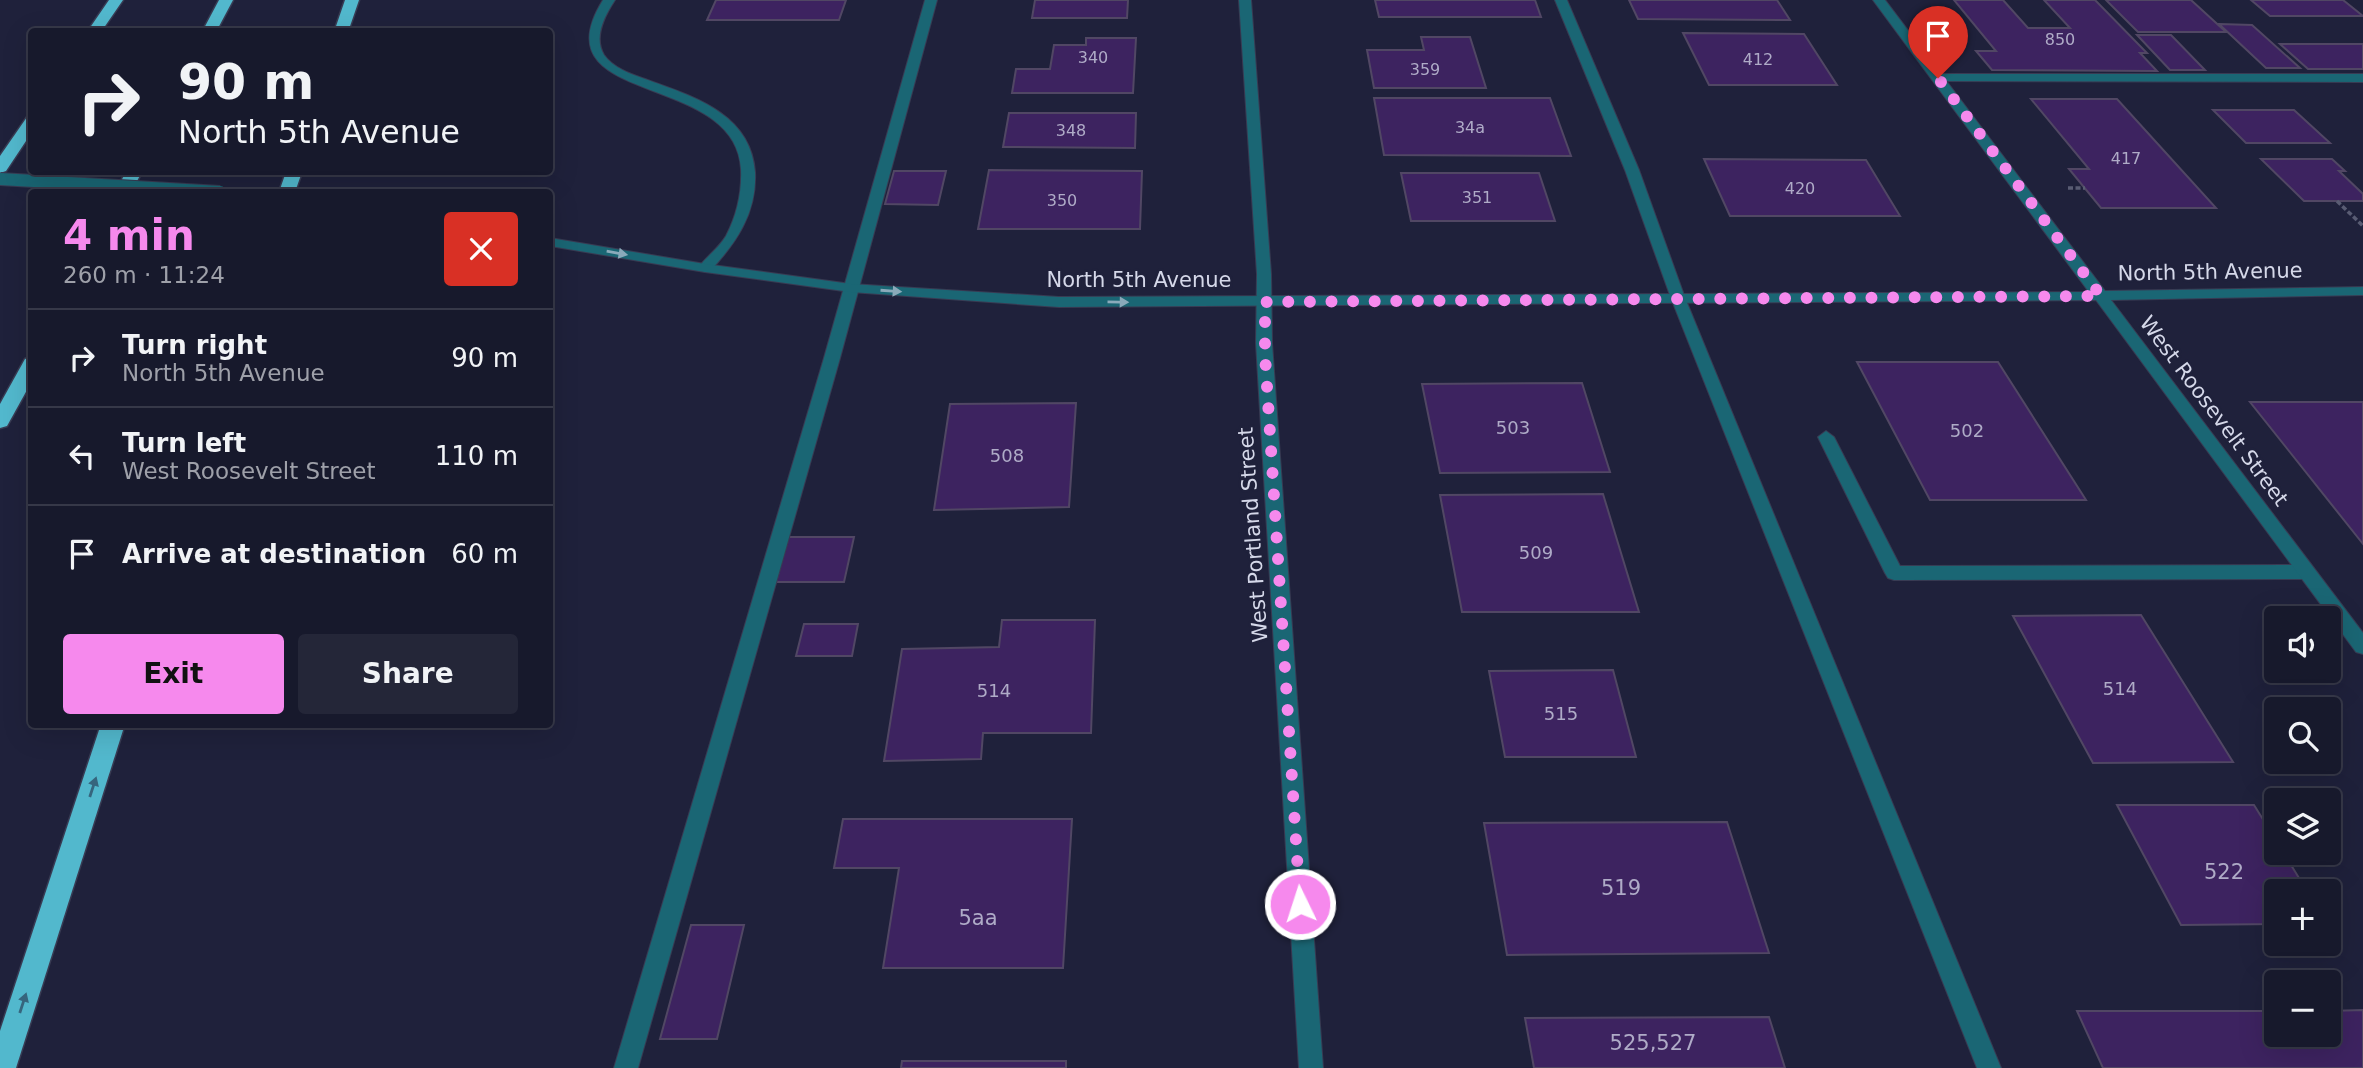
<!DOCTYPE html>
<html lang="en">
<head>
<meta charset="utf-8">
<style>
  :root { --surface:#17192c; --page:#242638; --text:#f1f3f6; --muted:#9ea0a9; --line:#363848; --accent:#f689ed }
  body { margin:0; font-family:"DejaVu Sans",sans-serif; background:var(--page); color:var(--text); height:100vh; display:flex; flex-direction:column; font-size:26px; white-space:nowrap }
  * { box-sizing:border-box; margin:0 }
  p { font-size:23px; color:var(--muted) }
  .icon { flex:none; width:38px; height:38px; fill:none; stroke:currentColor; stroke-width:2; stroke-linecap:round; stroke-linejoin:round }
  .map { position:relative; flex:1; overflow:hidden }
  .drawer { position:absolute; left:28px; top:189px; width:525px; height:539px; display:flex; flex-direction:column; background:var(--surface); border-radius:7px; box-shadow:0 7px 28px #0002,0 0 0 2px var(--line) }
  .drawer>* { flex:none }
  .hud { position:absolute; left:28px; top:28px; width:525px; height:147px; border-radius:7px; box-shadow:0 7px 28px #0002,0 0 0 2px var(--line); background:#17192c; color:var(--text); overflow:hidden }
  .buttons { position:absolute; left:2264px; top:606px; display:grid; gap:14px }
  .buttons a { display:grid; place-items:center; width:77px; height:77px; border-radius:7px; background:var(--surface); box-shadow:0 7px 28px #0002,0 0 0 2px var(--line); font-size:35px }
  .pin { position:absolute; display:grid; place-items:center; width:60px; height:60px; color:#fff; margin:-72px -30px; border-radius:50% 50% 50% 0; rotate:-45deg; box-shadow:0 0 7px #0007 }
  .pin .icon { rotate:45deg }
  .me { position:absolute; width:77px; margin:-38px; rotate:356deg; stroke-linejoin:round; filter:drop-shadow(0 0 5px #0008) }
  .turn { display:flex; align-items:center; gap:24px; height:147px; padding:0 35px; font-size:32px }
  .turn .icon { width:91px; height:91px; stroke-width:2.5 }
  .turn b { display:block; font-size:49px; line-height:60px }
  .round { display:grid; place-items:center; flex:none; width:74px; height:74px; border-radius:7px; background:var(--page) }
  .summary { display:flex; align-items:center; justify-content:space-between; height:119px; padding:0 35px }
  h1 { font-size:42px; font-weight:800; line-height:52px; color:var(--accent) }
  .primary-button { display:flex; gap:14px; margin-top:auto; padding:14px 35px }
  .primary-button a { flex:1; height:80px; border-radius:7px; background:var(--accent); color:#111; font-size:28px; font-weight:800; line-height:80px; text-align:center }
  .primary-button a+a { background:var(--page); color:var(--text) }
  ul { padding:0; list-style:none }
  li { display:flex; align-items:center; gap:21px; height:98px; padding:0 35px; border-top:2px solid var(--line) }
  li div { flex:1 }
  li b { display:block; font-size:26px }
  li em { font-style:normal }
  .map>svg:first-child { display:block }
  .building { fill:#3d2360; stroke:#514764; stroke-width:2 }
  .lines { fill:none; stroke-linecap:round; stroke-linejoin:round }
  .service-casing { stroke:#383b53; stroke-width:2 }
  .minor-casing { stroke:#383b53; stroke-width:2 }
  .tertiary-casing { stroke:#383b53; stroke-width:2 }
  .motorway-casing { stroke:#383b53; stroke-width:3 }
  .path { stroke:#595c73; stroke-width:3.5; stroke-dasharray:5 2.5; stroke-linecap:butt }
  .service { fill:#1a6674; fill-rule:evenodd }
  .minor { fill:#1a6674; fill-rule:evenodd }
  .tertiary { fill:#1a6674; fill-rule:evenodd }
  .motorway { fill:#52b8cd; fill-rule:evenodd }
  .tertiary-bridge-casing { stroke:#383b53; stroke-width:14; stroke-linecap:butt }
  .tertiary-bridge { stroke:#1a6674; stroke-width:12 }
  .oneway { fill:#8aaaba }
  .oneway2 { fill:#36657d }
  .route { stroke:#f689ed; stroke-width:12; stroke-dasharray:0 21.6 }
  .labels { text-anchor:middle; stroke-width:5; stroke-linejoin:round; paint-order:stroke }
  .far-number-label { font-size:16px; fill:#afabc7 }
  .number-label { font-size:18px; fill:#afabc7 }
  .street-label { font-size:21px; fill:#d5d8e9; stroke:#1f213b }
  .near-number-label { font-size:21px; fill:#afabc7 }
</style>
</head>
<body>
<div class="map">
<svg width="2363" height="1068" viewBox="0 0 2363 1068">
  <rect width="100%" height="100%" fill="#1f213b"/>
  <!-- building -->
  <g class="building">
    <polygon points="716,0 846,0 839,20 707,20"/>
    <polygon points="1035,0 1128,0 1127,18 1032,18"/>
    <polygon points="1375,0 1535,0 1541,17 1379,17"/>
    <polygon points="1629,0 1777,0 1790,20 1638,19"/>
    <polygon points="1954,0 2003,0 2028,28 2070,28 2044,0 2095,0 2147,53 2140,53 2157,71 1992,70 1976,51 1996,51"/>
    <polygon points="2106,0 2191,0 2226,32 2138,32"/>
    <polygon points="2251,0 2343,0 2363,16 2270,16"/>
    <polygon points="2219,24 2252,25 2300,68 2266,68"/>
    <polygon points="1683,33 1804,34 1837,85 1709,85"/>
    <polygon points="2137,35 2171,35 2205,70 2170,70"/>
    <polygon points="1421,37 1470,37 1486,88 1374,88 1367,50 1424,50"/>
    <polygon points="1086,38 1136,38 1133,93 1012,93 1016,69 1050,69 1054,45 1086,45"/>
    <polygon points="2280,44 2363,44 2363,69 2308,69"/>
    <polygon points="1374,98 1550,98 1571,156 1384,155"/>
    <polygon points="2031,99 2117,99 2216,208 2101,208 2069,169 2089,169"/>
    <polygon points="2213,110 2294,110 2330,143 2246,143"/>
    <polygon points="1009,113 1136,113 1135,148 1003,147"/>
    <polygon points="1704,159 1866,160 1900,216 1730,216"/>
    <polygon points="2261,159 2332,159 2345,171 2339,171 2363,194 2363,201 2304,201"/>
    <polygon points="989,170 1142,171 1140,229 978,229"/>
    <polygon points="894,171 946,171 938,205 885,204"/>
    <polygon points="1401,173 1539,173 1555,221 1411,221"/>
    <polygon points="1857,362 1998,362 2086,500 1930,500"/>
    <polygon points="1582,383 1610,472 1440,473 1422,384"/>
    <polygon points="2250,402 2363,402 2363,544"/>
    <polygon points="1076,403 1069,507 934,510 950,404"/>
    <polygon points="1603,494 1639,612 1462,612 1440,495"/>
    <polygon points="788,537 854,537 844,582 776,582"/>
    <polygon points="2141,615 2233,762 2093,763 2013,616"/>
    <polygon points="1002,620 1095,620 1091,733 983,733 981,759 884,761 902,649 999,647"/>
    <polygon points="804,624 858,624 852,656 796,656"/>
    <polygon points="1613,670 1636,757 1505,757 1489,671"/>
    <polygon points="2117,805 2254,805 2277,842 2277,852 2283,852 2307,891 2277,891 2277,924 2181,925"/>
    <polygon points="843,819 1072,819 1063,968 883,968 899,868 834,868"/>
    <polygon points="1727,822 1769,953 1507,955 1484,823"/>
    <polygon points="691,925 744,925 717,1039 660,1039"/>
    <polygon points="2363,1010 2363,1068 2103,1068 2077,1011 2277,1011 2277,1034 2329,1034 2329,1011"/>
    <polygon points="1769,1017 1785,1068 1534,1068 1525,1018"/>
    <polygon points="902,1061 1066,1061 1066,1068 901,1068"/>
  </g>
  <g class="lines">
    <!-- service casing -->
    <g class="service-casing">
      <g id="service">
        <polygon points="925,0 937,0 840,358 638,1068 614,1068 824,358"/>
        <polygon points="1555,0 1567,0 1639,170 1685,298 2001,1068 1977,1068 1671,298 1625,170"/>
        <polygon points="1938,74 2363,74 2363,82 1934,81 1932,78"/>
        <polygon points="1826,431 1834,437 1900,566 2306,565 2312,567 2315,572 2312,577 2306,579 1894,580 1888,578 1885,573 1818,437"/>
      </g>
    </g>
    <!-- minor casing -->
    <g class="minor-casing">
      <g id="minor">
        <path d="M603,0H615C605,15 593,37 604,55C613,68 631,74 645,79C692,96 751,113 755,172C757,213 736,243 710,271L705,272L698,268C706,257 719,248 726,236C737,215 742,192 741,169C736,70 536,108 603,0Z"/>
        <polygon points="1239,0 1251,0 1271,274 1272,343 1323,1068 1299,1068 1256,343 1257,274"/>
      </g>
    </g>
    <!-- tertiary casing -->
    <g class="tertiary-casing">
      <polygon id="tertiary" points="1873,0 1885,0 2105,291 2363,287 2363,295 2111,300 2363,633 2363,654 2356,652 2096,300 1059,307 851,292 705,272 550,246 550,238 705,264 851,284 1059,297 2089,292"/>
    </g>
    <!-- motorway casing -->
    <g class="motorway-casing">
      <g id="motorway">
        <polygon points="109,0 123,0 101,32 87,32"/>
        <polygon points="219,0 233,0 216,32 202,32"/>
        <polygon points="345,0 359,0 348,32 334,32"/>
        <polygon points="32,116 32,132 6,171 0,173 0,156 27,117"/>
        <polygon points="126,172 142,172 131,192 115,192"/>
        <polygon points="286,172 302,172 295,192 279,192"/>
        <polygon points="32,357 32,381 7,426 0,428 0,404 25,359"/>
        <polygon points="101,724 125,724 16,1068 0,1068 0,1031"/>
      </g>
    </g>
    <!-- path -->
    <g class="path">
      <polyline points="2068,188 2085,188"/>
      <polyline points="2337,201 2363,226"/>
    </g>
    <!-- service -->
    <use href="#service" class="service"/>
    <!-- minor -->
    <use href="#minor" class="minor"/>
    <!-- tertiary -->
    <use href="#tertiary" class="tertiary"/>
    <!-- motorway -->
    <use href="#motorway" class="motorway"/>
    <!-- tertiary-bridge casing -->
    <g class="tertiary-bridge-casing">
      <polyline id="tertiary-bridge" points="0,179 220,192"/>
    </g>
    <!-- tertiary-bridge -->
    <use href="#tertiary-bridge" class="tertiary-bridge"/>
  </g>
  <!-- one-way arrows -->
  <defs><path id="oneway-solid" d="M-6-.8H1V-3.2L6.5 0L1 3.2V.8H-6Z" transform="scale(1.75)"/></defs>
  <g class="oneway">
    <use href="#oneway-solid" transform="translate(617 253) rotate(10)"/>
    <use href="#oneway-solid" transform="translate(891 291) rotate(4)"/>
    <use href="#oneway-solid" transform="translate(1118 302) rotate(1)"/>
  </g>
  <g class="oneway2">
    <use href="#oneway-solid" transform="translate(93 787) rotate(-72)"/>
    <use href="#oneway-solid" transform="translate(23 1003) rotate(-72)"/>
  </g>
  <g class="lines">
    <!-- route -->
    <polyline class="route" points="1300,904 1265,355 1265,302 2101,296 1938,78"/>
  </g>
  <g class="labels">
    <!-- far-number labels -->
    <g class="far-number-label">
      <text x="2060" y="45">850</text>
      <text x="1093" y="63">340</text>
      <text x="1758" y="65">412</text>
      <text x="1425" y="75">359</text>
      <text x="1470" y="133">34a</text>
      <text x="1071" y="136">348</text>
      <text x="2126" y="164">417</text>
      <text x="1800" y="194">420</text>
      <text x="1477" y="203">351</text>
      <text x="1062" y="206">350</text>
    </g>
    <!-- number labels -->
    <g class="number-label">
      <text x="1513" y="434">503</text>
      <text x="1967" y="437">502</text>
      <text x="1007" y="462">508</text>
      <text x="1536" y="559">509</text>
      <text x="2120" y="695">514</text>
      <text x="994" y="697">514</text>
      <text x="1561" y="720">515</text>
    </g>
    <!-- street labels -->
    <g class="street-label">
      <text transform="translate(2210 272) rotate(-1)" y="7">North 5th Avenue</text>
      <text x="1139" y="287">North 5th Avenue</text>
      <text transform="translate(2214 411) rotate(53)" y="7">West Roosevelt Street</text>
      <text transform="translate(1253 535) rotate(-94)" y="7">West Portland Street</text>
    </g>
    <!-- near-number labels -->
    <g class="near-number-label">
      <text x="2224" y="879">522</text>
      <text x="1621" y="895">519</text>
      <text x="978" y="925">5aa</text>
      <text x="1653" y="1050">525,527</text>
    </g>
  </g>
</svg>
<div class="buttons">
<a><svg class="icon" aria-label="sound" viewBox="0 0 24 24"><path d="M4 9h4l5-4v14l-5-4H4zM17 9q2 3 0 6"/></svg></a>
<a><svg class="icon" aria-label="search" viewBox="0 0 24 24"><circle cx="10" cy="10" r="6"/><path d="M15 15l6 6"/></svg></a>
<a><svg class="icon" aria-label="layers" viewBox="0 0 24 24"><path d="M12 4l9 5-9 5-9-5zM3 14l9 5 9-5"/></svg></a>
<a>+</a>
<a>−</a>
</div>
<div class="pin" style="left:1938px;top:78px;background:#d93025"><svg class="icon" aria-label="arrive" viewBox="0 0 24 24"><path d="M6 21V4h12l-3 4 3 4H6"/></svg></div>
<svg class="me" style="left:1300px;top:904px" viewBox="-20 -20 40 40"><circle r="17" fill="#f689ed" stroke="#fff" stroke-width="3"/><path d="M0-11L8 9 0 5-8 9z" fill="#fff"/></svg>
<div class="hud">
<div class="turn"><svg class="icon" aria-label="right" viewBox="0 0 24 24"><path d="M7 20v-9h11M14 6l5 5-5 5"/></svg><div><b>90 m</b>North 5th Avenue</div></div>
</div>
<section class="drawer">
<div class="summary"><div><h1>4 min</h1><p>260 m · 11:24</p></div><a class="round" style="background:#d93025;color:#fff"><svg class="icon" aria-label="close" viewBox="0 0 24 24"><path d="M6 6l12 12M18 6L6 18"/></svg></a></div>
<ul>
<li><svg class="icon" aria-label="right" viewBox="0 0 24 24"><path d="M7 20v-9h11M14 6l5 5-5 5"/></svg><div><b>Turn right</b><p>North 5th Avenue</p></div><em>90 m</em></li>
<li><svg class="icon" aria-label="left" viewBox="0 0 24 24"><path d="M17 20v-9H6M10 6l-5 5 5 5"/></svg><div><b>Turn left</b><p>West Roosevelt Street</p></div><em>110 m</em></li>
<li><svg class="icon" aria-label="arrive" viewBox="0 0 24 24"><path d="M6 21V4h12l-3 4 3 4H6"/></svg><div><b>Arrive at destination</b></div><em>60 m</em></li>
</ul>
<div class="primary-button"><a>Exit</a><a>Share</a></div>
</section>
</div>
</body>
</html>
